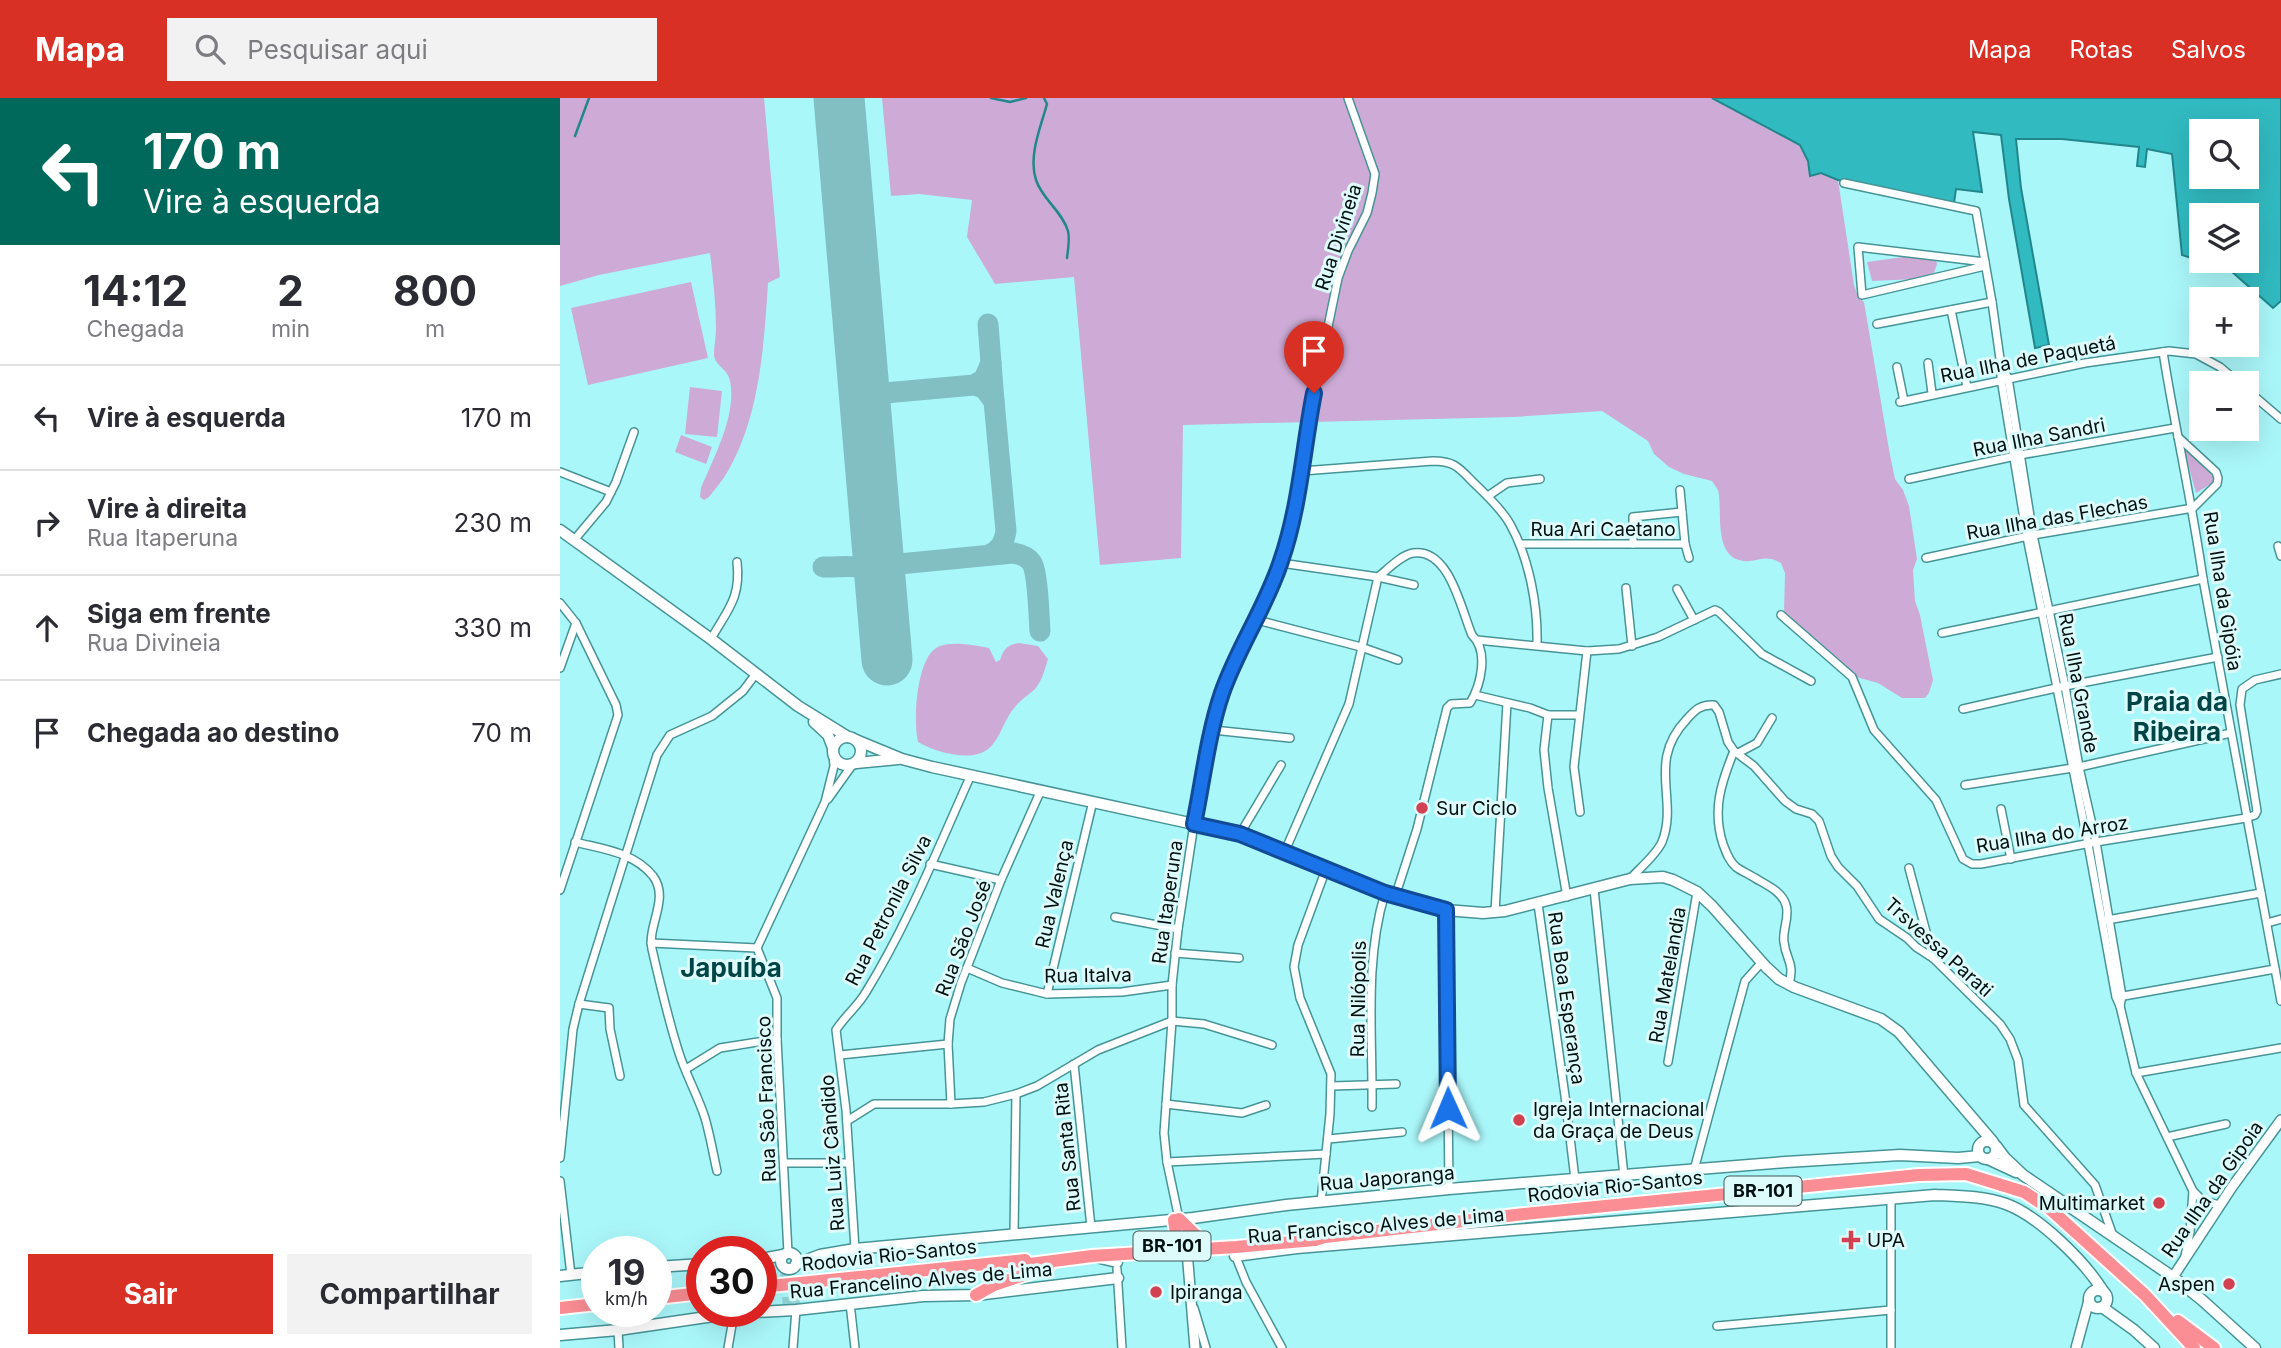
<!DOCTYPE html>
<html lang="pt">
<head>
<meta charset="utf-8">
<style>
  :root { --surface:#fff; --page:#f2f2f3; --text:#2b2b33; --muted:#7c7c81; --line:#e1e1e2; --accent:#d93025 }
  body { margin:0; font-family:Inter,sans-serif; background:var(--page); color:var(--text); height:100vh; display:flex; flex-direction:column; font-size:26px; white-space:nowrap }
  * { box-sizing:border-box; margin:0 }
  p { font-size:23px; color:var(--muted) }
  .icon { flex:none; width:38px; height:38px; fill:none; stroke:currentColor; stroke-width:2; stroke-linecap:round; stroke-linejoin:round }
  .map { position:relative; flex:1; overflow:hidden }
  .details { display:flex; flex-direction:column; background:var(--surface); width:560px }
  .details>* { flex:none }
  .top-card { background:#00695c; color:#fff; overflow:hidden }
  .tools { position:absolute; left:1629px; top:21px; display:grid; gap:14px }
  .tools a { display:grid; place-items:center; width:70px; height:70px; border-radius:0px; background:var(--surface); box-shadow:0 7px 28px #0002; font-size:35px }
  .speed { position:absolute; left:21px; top:1138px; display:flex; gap:14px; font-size:35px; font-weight:700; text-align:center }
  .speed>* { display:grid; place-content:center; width:91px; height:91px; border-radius:50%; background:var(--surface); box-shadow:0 7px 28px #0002; line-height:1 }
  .speed small { font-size:18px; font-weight:400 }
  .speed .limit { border:10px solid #d22; background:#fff; color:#111 }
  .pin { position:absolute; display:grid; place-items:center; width:60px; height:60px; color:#fff; margin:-72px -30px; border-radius:50% 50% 50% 0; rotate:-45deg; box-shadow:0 0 7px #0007 }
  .pin .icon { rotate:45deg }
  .me { position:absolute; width:77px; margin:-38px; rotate:359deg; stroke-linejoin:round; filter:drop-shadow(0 0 5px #0008) }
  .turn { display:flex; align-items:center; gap:24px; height:147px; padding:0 28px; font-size:32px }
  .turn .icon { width:91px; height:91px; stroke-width:2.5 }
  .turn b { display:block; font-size:49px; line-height:60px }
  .eta { display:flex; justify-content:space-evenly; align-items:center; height:119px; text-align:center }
  .eta b { font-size:42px; font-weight:700; line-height:49px }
  .button { display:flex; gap:14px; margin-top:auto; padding:14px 28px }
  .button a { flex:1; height:80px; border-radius:0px; background:var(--accent); color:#fff; font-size:28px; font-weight:700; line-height:80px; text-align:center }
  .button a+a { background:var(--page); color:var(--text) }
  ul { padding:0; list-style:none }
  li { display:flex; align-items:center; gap:21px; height:105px; padding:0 28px; border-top:2px solid var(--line) }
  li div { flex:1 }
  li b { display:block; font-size:26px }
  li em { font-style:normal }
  header { display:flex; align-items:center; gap:42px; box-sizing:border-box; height:98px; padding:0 35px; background:var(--accent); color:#fff }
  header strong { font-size:33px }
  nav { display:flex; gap:38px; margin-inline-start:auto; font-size:24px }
  .search { width:490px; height:63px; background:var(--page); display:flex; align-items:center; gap:18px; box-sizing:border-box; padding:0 24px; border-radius:0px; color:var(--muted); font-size:26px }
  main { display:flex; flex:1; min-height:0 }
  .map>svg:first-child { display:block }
  .green { fill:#cdabd6 }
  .water { fill:#31bac0; stroke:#22878b; stroke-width:2; fill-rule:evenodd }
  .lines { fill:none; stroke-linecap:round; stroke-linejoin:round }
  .stream { stroke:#22878b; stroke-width:2.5 }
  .taxiway { stroke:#81bfc2; stroke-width:21 }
  .runway { stroke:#81bfc2; stroke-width:51 }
  .secondary-tunnel { stroke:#90d4d7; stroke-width:10; stroke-dasharray:10 5; stroke-linecap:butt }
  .minor-casing { stroke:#479497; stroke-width:10 }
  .tertiary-casing { stroke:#479497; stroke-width:12 }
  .secondary-casing { stroke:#479497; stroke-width:13 }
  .trunk-casing { stroke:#fff; stroke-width:16 }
  .minor { stroke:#fff; stroke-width:7 }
  .tertiary { stroke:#fff; stroke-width:9 }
  .secondary { stroke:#fff; stroke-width:10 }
  .trunk { stroke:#fa8e94; stroke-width:12 }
  .route-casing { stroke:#114b97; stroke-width:18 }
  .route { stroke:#1a73e8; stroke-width:12 }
  .poi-dot { fill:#d1414f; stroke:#defbfc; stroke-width:2.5 }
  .labels { text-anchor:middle; stroke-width:6; stroke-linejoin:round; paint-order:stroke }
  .shield { fill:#defbfc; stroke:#435657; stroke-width:2 }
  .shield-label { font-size:18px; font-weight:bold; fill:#000f10 }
  .street-label { font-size:19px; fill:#000f10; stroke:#defbfc }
  .poi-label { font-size:19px; fill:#000f10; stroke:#defbfc; text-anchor:start }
  .district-label { font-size:26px; font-weight:bold; fill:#004446; stroke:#defbfc }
</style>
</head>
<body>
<header>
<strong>Mapa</strong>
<div class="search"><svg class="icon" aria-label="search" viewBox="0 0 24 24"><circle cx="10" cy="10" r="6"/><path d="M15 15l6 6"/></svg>Pesquisar aqui</div>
<nav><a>Mapa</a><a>Rotas</a><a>Salvos</a></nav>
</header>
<main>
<section class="details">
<div class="top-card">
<div class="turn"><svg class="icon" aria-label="left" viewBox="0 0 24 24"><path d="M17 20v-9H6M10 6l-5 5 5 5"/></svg><div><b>170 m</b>Vire à esquerda</div></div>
</div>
<div class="eta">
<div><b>14:12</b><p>Chegada</p></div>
<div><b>2</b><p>min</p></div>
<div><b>800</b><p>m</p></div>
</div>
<ul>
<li><svg class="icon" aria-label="left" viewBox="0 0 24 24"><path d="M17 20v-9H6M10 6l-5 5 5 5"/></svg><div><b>Vire à esquerda</b></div><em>170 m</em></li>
<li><svg class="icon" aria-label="right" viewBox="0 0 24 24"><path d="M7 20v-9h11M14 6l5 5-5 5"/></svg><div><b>Vire à direita</b><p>Rua Itaperuna</p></div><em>230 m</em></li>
<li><svg class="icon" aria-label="ahead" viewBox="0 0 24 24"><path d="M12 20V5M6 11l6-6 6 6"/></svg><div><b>Siga em frente</b><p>Rua Divineia</p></div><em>330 m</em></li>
<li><svg class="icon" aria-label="arrive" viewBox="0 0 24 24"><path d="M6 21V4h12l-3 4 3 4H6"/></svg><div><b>Chegada ao destino</b></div><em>70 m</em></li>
</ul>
<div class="button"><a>Sair</a><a>Compartilhar</a></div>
</section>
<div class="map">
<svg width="1721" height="1250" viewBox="0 0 1721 1250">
  <rect width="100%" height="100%" fill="#aaf7fa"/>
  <!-- green -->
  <g class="green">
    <path d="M0,0H204L220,179L208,185C204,247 200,317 168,373C163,382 155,391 149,399L144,402L140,399L141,390C154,359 177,317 170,283C168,271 155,268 154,257C154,248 156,239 156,230C156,205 153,180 150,155L39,177L0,188Z"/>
    <path d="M322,0H1152L1240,48L1248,63L1261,75L1278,82L1294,187L1298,199L1304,204L1330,357L1335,381L1343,392L1349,408L1357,461L1353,472L1355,503L1360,517L1373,582L1369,595L1365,600H1342L1318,585L1296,579L1224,516L1225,475L1221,465C1202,454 1195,467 1179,462C1153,454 1163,412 1158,392C1156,389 1154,386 1152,383L1124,376L1109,369L1094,356L1088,343L1042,313L954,319L623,327L621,460L540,467L514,179L435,186L407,139L412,102L359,96L331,98Z"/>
    <polygon points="1358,157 1375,160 1377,166 1374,175 1356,181 1312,183 1307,164"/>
    <polygon points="131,184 148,260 28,287 11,210"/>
    <polygon points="130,289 162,293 157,339 125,336"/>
    <polygon points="121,337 152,349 146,366 115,354"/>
    <polygon points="1623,348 1657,382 1636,395"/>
    <path d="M459,545L478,548L488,561C485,571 482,583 475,591C469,597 460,602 455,609C445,620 442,635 433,646C418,667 377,655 358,644C353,623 356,556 380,548C394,543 414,547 429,550L436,564L440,562C444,550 447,547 459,545Z"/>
  </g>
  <!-- water -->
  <path class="water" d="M1152,0H1721V203L1713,210L1671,173L1622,157L1612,56L1587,51L1585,69L1577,68L1579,49L1502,41H1456L1461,90L1489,247L1475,250L1449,101L1441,37L1413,34L1422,94L1396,91L1394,105L1278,82L1261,75L1250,78L1248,63L1240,47ZM1642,33H1687V79H1642ZM1642,117H1687V163H1642Z"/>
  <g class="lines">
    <!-- stream -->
    <g class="stream">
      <polyline points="431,0 450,4 466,0"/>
      <path d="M484,0L487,6C481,28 468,58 476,82C482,101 502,113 508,133C510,141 508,152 507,160"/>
      <polyline points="15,38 29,0"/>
    </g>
    <!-- taxiway -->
    <g class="taxiway">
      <polyline points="428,226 431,265"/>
      <path d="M302,274L309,288L325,295C312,300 309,306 306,319"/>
      <polyline points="325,295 414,287 424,290 434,303 431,265 424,281 414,287"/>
      <polyline points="317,447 324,460 339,466 328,471"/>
      <path d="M429,457C440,452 444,445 446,433L434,303"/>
      <path d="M339,466L453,455C460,456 467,458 472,465C478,476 479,519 480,533"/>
      <path d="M263,469C287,470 311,461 320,489"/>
    </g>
    <!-- runway -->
    <polyline class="runway" points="279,0 327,562"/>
    <!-- secondary-tunnel -->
    <g class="secondary-tunnel">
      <polyline points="225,1169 228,1212"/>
      <polyline points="232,1184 236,1212"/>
    </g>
    <!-- minor casing -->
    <g class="minor-casing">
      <g id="minor">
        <polyline points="1284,85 1416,113 1432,204 1441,268 1441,281 1467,439 1528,746 1556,899 1560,908 1576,975 1633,1093 1630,1134 1625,1158"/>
        <polyline points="1425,164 1298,149 1302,197 1425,168"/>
        <polyline points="1391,212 1407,289"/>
        <polyline points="1317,226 1432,204"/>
        <path d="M1603,254C1615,330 1632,404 1643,481L1721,903"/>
        <polyline points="1368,265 1372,295"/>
        <polyline points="1337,269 1344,303"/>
        <polyline points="1442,269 1448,280 1473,437 1505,588 1519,669 1536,744 1562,898 1560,908"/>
        <polyline points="1687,292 1721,321"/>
        <polyline points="1340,304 1525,265 1609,253 1636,256 1660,269 1679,285"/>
        <path d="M742,373L873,363C895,363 899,370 914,385C926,397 941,410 950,426C969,460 978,507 977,546"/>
        <polyline points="0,374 51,394"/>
        <polyline points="1349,381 1460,357 1615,330"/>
        <polyline points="1120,392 1125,446 1129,460"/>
        <polyline points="928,398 947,385 980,381"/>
        <polyline points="15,441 46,404 56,384 74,334"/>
        <polyline points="960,446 1125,446"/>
        <polyline points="1073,446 1073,419 1122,414"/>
        <polyline points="1718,448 1721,458"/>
        <polyline points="1366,460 1473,437 1633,410 1657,386 1658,380 1656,374 1618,339"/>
        <polyline points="721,465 818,479 854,487"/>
        <polyline points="1066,490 1072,548"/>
        <polyline points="1117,491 1134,522"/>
        <polyline points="0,505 16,525 56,607 58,617 0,792"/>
        <polyline points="1221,517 1292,579 1314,632 1376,702 1403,761 1412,766 1421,766 1536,744 1686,720 1695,717 1697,713 1680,607 1682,591 1695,582 1721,576"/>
        <polyline points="697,522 801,549 838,562"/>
        <polyline points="1382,535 1643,481"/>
        <path d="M151,541C168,511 181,500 177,464"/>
        <polyline points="917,542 1027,553 1059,551 1098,539 1155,512 1159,514 1202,556 1251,583"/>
        <polyline points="0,570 16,525"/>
        <polyline points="915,597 970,610 988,617 1019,617"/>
        <polyline points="1403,611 1505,588 1658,559"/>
        <polyline points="988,617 984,652 988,690 1007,799"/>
        <polyline points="653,632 730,640"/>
        <path d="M1174,653C1161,685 1152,712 1163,746C1166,754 1169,763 1176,769C1181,773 1189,776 1195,780C1206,787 1222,793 1226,807C1230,819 1222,832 1224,844C1226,863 1235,864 1229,886"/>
        <polyline points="1178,655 1197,645 1212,620"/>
        <polyline points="1405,687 1519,669 1671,635"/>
        <polyline points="268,701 293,666"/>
        <polyline points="1441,711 1451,761"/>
        <polyline points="1020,714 1014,669 1027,553"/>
        <polyline points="680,736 721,667"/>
        <path d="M15,744C42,751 74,754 93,778C110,801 87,827 92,851C100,886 108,921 119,955C126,977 138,998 145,1020C150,1037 153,1055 157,1073"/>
        <path d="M725,753L789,606L818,479C827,472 841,457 853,455C890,450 901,512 912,537C929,553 921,587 910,605L891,606L887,610L857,731L835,799"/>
        <polyline points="370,766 441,782"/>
        <polyline points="1349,770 1373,860"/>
        <path d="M1070,781C1080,770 1096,757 1102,744C1119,701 1086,664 1127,621C1135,612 1141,606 1154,607L1159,614L1168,644L1174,653L1194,668L1225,703L1236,711L1252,716L1259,723L1271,758L1278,769L1297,788L1319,821L1347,840L1356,849L1373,860L1440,926L1450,941L1458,962L1464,1007L1535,1087L1553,1138"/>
        <polyline points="1034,791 1064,1078"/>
        <polyline points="978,806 1005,998 1015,1081"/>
        <polyline points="886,812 889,1091"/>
        <polyline points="935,814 947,605"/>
        <polyline points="555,819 618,831"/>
        <polyline points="1547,822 1701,795"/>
        <polyline points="1707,825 1721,821"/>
        <polyline points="91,845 197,850"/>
        <polyline points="197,850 217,900 217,941 228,1155"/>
        <polyline points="197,850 265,704 274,668 273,656"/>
        <polyline points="615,855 679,860"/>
        <polyline points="407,870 442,885 487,896 562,894 612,887"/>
        <polyline points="487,896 533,703"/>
        <polyline points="1558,899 1715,871"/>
        <polyline points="19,906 49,910 50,931 60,978"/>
        <polyline points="280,957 388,946"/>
        <polyline points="1108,964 1137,794"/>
        <polyline points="514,966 531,1129"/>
        <polyline points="126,971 160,950 217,941"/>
        <polyline points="1576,975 1721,950"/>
        <polyline points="772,988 836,986"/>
        <polyline points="391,1006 388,946 390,921 401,885 441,782 481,692"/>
        <polyline points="606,1006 682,1015 706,1007"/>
        <path d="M812,1009C813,938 804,864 825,795"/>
        <polyline points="287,1023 314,1006 391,1006 424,1004 456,996 477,988 538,952 612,923 644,926 712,947"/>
        <polyline points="1607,1039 1666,1026"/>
        <polyline points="768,1041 842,1034"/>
        <polyline points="0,1060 13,931 19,906 97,657 110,637 152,618 183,593 195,577"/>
        <polyline points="607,1064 766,1056"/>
        <polyline points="224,1065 289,1065"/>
        <polyline points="1134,1072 1185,883 1202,864"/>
        <polyline points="0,1083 11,1177"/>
        <polyline points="1633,1093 1643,1103 1660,1107"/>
        <polyline points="761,1104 770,1016 771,976 740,900 734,869 738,847 766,771"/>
        <polyline points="619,1121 607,1064 604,1035 612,923 612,887 618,831 634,726 662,594 721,465 730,434 742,373 747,331 778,180 788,153 807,115 812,95 815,76 788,0"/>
        <polyline points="454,1136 456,996"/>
        <path d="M295,1151L286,1012L276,932C285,918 298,908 306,894C348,826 378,750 411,677"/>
        <polyline points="674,1154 686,1184 722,1250"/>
        <polyline points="557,1171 562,1250"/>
        <polyline points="290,1205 295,1250"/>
        <polyline points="634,1210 646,1250"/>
        <polyline points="1157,1228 1331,1212"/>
        <polyline points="58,1232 59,1250"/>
        <polyline points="168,1250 174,1215"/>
        <polyline points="233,1250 236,1212"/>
        <polyline points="1331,1250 1331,1101"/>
      </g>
    </g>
    <!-- tertiary casing -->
    <g class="tertiary-casing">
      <g id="tertiary">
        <polyline points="627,1153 635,1250"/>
        <polyline points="1613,1179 1672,1089 1721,1022"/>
        <polyline points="1516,1250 1529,1202"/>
      </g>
    </g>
    <!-- secondary casing -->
    <g class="secondary-casing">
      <g id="secondary">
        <polyline points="0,432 151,541 238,608 288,639"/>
        <polyline points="254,624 268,637 273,650"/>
        <circle cx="287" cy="653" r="14"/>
        <polyline points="296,642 342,661 372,669 680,736 825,795 886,812 923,815 945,813 1070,781 1103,779 1113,782 1137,794 1152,808 1206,869 1219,881 1234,889 1321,921 1339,934 1433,1044"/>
        <polyline points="296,665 338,661"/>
        <circle cx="1427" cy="1052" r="9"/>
        <polyline points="1436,1048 1445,1060 1463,1077 1613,1179 1642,1202 1695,1250"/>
        <polyline points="1428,1061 1456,1074"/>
        <circle cx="229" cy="1163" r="8"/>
        <path d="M675,1158L737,1150L1375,1097C1399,1098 1423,1098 1446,1106C1479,1118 1525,1164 1543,1193"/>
        <polyline points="540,1160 557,1164"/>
        <polyline points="201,1161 223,1157"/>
        <polyline points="236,1166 260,1157 295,1151 633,1120 726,1107 889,1091 1226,1064 1340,1057 1398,1060 1420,1058"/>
        <polyline points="96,1169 142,1166"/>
        <polyline points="0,1178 37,1174"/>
        <circle cx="1538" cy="1201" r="9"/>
        <polyline points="1542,1209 1574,1232 1594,1250"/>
        <polyline points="0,1237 58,1232 174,1215 236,1212 363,1198 416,1197 558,1180"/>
      </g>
    </g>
    <!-- trunk casing -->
    <g class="trunk-casing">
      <g id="trunk">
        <polyline points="619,1121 645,1146"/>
        <polyline points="611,1148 616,1135 614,1122"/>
        <polyline points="460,1164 470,1166 532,1158 676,1149 755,1142 765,1139 964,1116 1359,1077 1406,1076 1464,1094 1490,1111 1585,1197 1634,1250"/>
        <polyline points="201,1189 465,1162"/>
        <polyline points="416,1197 434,1187 488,1169"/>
        <polyline points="96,1200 142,1195"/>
        <polyline points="0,1210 37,1206"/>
        <polyline points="1618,1223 1654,1250"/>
      </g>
    </g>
    <!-- minor -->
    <use href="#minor" class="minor"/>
    <!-- tertiary -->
    <use href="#tertiary" class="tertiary"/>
    <!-- secondary -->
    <use href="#secondary" class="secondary"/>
    <!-- trunk -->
    <use href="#trunk" class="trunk"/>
  </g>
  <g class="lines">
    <!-- route casing -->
    <g class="route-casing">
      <path id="route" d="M754,295C743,351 740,408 721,463C706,509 678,549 662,595C648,636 643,682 634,726L680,736L825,795L886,812L888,1010"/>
    </g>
    <!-- route -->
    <use href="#route" class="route"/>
  </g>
  <!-- markers -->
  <g class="poi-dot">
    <circle cx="862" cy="710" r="7"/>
    <circle cx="959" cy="1022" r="7"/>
    <circle cx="1599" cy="1105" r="7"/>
    <path d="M1287.5 1131.5h7v7h7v7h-7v7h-7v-7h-7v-7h7z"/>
    <circle cx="1669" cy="1186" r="7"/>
    <circle cx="596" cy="1194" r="7"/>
  </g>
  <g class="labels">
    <!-- shield labels -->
    <g class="shield">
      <rect x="1164.5" y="1078.5" width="77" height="29" rx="5"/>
      <rect x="573.5" y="1133.5" width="77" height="29" rx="5"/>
    </g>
    <g class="shield-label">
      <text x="1203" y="1099">BR-101</text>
      <text x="612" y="1154">BR-101</text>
    </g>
    <!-- street labels -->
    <g class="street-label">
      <text transform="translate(778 139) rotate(-72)" y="7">Rua Divineia</text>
      <text transform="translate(1468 261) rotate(-11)" y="7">Rua Ilha de Paquetá</text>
      <text transform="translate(1479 339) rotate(-11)" y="7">Rua Ilha Sandri</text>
      <text transform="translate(1497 419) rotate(-10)" y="7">Rua Ilha das Flechas</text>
      <text x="1043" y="438">Rua Ari Caetano</text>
      <text transform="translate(1663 493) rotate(81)" y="7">Rua Ilha da Gipóia</text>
      <text transform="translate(1519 585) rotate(79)" y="7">Rua Ilha Grande</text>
      <text transform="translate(1492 736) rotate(-9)" y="7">Rua Ilha do Arroz</text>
      <text transform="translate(494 796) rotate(-77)" y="7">Rua Valença</text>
      <text transform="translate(607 804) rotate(-82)" y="7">Rua Itaperuna</text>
      <text transform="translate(328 812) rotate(-63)" y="7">Rua Petronila Silva</text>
      <text transform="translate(403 840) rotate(-69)" y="7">Rua São José</text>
      <text transform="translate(1379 849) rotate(42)" y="7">Trsvessa Parati</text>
      <text transform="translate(528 877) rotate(-1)" y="7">Rua Italva</text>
      <text transform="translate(1107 877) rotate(-80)" y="7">Rua Matelandia</text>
      <text transform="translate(1007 900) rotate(82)" y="7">Rua Boa Esperança</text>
      <text transform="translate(798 901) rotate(-89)" y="7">Rua Nilópolis</text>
      <text transform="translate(206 1001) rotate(-92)" y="7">Rua São Francisco</text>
      <text transform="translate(507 1049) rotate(-96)" y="7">Rua Santa Rita</text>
      <text transform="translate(272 1055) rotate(-94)" y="7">Rua Luiz Cândido</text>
      <text transform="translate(827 1080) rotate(-5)" y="7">Rua Japoranga</text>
      <text transform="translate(1055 1088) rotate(-6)" y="7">Rodovia Rio-Santos</text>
      <text transform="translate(1652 1091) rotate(-55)" y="7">Rua Ilha da Gipoia</text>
      <text transform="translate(816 1127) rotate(-5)" y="7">Rua Francisco Alves de Lima</text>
      <text transform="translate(329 1157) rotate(-6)" y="7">Rodovia Rio-Santos</text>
      <text transform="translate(361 1182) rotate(-5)" y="7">Rua Francelino Alves de Lima</text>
    </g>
    <!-- poi labels -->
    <g class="poi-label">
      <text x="876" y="717">Sur Ciclo</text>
      <text x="973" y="1018">Igreja Internacional<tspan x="973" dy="22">da Graça de Deus</tspan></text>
      <text x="1585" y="1112" text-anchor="end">Multimarket</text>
      <text x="1307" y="1149">UPA</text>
      <text x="1655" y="1193" text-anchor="end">Aspen</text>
      <text x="610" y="1201">Ipiranga</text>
    </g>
    <!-- district labels -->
    <g class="district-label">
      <text x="1617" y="613">Praia da<tspan x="1617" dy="30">Ribeira</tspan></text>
      <text x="171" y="879">Japuíba</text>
    </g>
  </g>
</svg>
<div class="tools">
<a><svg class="icon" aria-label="search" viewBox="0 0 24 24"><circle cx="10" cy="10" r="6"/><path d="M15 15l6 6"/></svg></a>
<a><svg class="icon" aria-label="layers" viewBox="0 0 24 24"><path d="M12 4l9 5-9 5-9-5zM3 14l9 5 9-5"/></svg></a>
<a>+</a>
<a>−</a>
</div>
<div class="speed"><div>19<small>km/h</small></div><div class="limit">30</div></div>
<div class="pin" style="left:754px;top:295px;background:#d93025"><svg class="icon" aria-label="arrive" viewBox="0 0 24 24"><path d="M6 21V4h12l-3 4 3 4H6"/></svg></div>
<svg class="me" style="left:888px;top:1010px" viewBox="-20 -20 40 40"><path d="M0-17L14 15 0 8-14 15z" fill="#1a73e8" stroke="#fff" stroke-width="4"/></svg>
</div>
</main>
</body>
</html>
